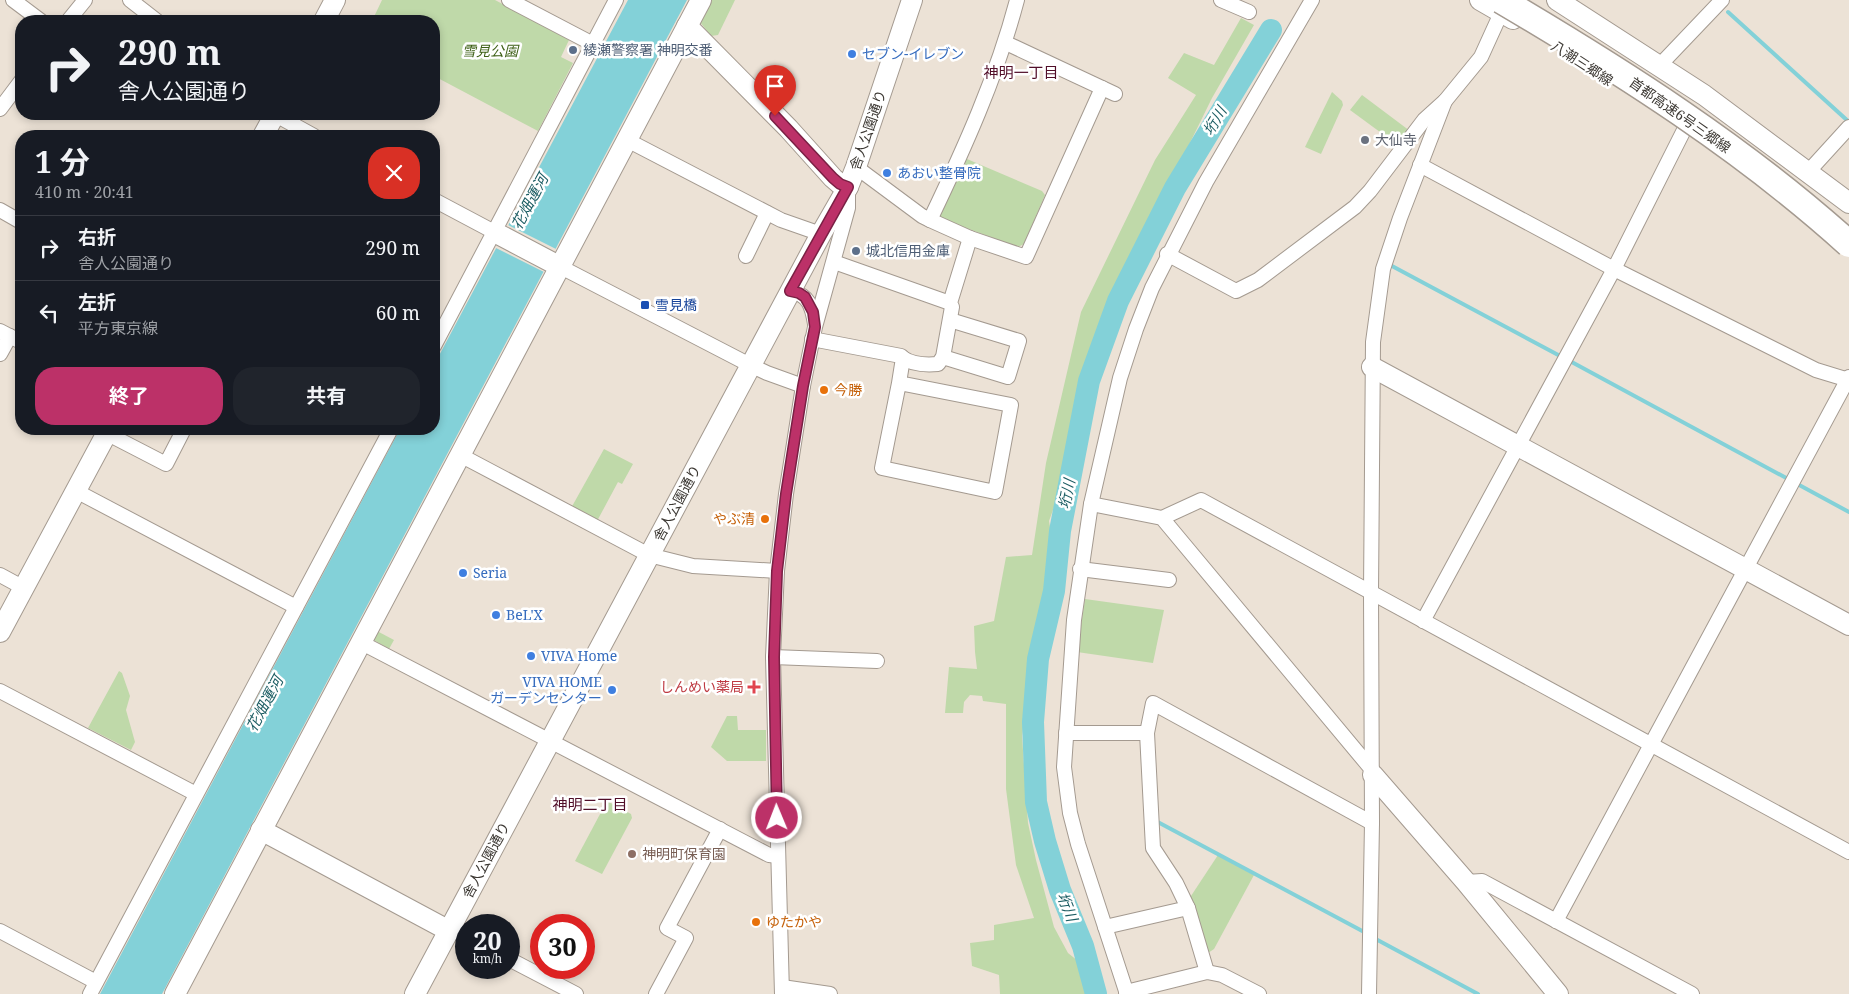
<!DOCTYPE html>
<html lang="ja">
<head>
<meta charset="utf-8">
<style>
  :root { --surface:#171b24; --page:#20242c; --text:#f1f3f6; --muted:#9ea1a6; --line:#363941; --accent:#bc3168 }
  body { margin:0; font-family:"Noto Serif","Noto Sans JP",serif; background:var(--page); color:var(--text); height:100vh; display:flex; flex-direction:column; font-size:19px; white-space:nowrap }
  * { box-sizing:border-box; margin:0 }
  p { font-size:16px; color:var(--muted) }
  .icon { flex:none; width:28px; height:28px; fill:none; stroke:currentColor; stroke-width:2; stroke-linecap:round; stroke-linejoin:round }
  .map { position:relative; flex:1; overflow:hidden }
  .side { position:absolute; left:15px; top:130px; width:425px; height:305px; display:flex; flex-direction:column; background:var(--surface); border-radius:20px; box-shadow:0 2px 8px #0003 }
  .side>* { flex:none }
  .top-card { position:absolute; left:15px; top:15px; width:425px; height:105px; border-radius:20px; box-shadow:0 2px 8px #0003; background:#171b24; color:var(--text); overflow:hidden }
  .speed { position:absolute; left:455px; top:914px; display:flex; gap:10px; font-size:25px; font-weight:700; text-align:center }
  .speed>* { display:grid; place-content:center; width:65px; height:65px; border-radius:50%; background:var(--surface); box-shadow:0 2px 8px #0003; line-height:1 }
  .speed small { font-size:12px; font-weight:400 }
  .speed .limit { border:8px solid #d22; background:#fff; color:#111 }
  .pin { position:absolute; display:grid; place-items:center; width:42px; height:42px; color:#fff; margin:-51px -21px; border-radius:50% 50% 50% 0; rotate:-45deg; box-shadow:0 0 5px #0007 }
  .pin .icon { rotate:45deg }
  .me { position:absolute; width:55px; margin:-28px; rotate:359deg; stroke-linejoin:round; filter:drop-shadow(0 0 4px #0008) }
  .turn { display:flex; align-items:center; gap:18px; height:105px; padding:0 20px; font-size:22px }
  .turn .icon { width:65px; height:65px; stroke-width:2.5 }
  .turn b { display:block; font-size:35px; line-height:42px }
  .round { display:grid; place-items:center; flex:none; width:52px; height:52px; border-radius:20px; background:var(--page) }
  .overview { display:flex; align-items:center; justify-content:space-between; height:85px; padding:0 20px }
  h1 { font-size:30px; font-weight:700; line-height:38px }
  .button { display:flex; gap:10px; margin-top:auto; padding:10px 20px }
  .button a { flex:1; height:58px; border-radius:20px; background:var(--accent); color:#fff; font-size:20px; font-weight:700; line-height:58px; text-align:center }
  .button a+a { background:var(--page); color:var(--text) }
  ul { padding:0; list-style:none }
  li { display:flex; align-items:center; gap:15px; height:65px; padding:0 20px; border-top:1px solid var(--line) }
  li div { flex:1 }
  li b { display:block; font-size:19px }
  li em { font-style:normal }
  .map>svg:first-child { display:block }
  .green { fill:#bfd9a9 }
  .water { fill:#83d1d8 }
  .pier { fill:#ece2d6 }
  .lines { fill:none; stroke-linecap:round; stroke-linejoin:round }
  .stream { stroke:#83d1d8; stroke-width:4 }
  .river { stroke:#83d1d8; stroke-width:22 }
  .street-casing { stroke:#a49a90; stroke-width:16 }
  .secondary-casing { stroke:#a49a90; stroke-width:22 }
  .street { stroke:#fff; stroke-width:14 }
  .secondary { stroke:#fff; stroke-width:20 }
  .highway-bridge-casing { stroke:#a49a90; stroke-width:29; stroke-linecap:butt }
  .highway-bridge { stroke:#fff; stroke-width:26 }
  .route-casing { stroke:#7a2044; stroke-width:12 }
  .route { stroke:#bc3168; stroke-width:9 }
  .service-dot { fill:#5c6f8a; stroke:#fff; stroke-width:2 }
  .shop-dot { fill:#3f7fe0; stroke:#fff; stroke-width:2 }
  .worship-dot { fill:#6b7280; stroke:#fff; stroke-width:2 }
  .transit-dot { fill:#1a4fb4; stroke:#fff; stroke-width:2 }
  .food-dot { fill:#e8710a; stroke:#fff; stroke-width:2 }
  .health-dot { fill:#e0444e; stroke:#fff; stroke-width:2 }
  .education-dot { fill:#8d6e63; stroke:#fff; stroke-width:2 }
  .labels { text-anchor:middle; stroke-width:5; stroke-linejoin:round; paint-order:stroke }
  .service-label { font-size:14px; fill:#4e5e75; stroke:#fff; text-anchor:start }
  .park-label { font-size:14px; font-style:italic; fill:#3d5f15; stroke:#fff }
  .shop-label { font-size:14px; fill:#366cbe; stroke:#fff; text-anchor:start }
  .street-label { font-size:14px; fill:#3c3833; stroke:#fff }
  .worship-label { font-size:14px; fill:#5b616d; stroke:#fff; text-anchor:start }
  .transit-label { font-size:14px; fill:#164399; stroke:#fff; text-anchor:start }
  .food-label { font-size:14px; fill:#c56008; stroke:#fff; text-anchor:start }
  .health-label { font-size:14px; fill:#be3a42; stroke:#fff; text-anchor:end }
  .education-label { font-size:14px; fill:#785e54; stroke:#fff; text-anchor:start }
  .neighbourhood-label { font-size:15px; fill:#510e29; stroke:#fff }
  .water-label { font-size:15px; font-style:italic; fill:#1c5d63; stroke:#fff }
</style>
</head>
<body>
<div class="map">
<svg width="1849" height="994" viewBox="0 0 1849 994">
  <rect width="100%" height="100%" fill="#ece2d6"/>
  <!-- green -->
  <g class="green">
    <polygon points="382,0 495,0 569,40 561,57 573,63 538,131 434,76 434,21 372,21"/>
    <polygon points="712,0 735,0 718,35 711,36 700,22"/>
    <polygon points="1241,18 1254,25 1212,98 1125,275 1093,354 1077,409 1058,496 1049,521 1053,545 1028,689 1022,736 1028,823 1036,860 1054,927 1068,953 1078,961 1086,994 1000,994 999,975 972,966 970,943 994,940 994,925 1034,918 1016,865 1006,789 1006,704 983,701 982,696 970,695 964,702 963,713 945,713 949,667 977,669 975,652 974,626 994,621 1006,557 1032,555 1046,463 1081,312 1155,160 1196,95 1168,78 1184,53 1214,65"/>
    <polygon points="1332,92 1342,101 1343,105 1321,154 1305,147"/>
    <polygon points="1362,95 1410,131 1399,146 1350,110"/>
    <polygon points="967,159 1042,191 1045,195 1024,244 1018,247 941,219 938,214 962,161"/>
    <polygon points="604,449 633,464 622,484 618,482 596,523 570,510"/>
    <polygon points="1085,599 1164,610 1153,663 1077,652"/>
    <polygon points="377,631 394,640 389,649 372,639"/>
    <polygon points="119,671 122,673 130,696 126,710 135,742 131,750 88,728"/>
    <polygon points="727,716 737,716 738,730 766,730 766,761 727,761 711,747"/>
    <polygon points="607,801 631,814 632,818 602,874 575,861"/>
    <polygon points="1218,855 1254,875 1214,949 1208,953 1189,899"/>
  </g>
  <!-- water -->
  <polygon class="water" points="628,0 687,0 162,994 100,994 400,429 434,429 434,365"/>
  <!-- pier -->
  <polygon class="pier" points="506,224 558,250 546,273 494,247"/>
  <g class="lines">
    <!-- stream -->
    <g class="stream">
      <polyline points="1728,12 1849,122"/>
      <polyline points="1392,266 1562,357"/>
      <polyline points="1568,360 1849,512"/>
      <polyline points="1154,820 1366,933"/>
      <polyline points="1372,937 1478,994"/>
    </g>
    <!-- river -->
    <polyline class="river" points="1096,994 1083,946 1060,890 1045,841 1036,802 1033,722 1038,659 1054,591 1060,531 1089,381 1118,301 1175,188 1271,30"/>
    <!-- street casing -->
    <g class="street-casing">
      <g id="street">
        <polyline points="13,0 41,21"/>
        <polyline points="130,0 157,21"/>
        <polyline points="509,0 593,44"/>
        <polyline points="1221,0 1249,12"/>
        <polyline points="68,21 85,0"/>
        <polyline points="1006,43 1115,94"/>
        <polyline points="1660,65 1722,0"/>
        <polyline points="0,109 21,81"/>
        <polyline points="274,114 314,136"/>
        <polyline points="627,140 781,220 821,234"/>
        <polyline points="1420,165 1614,269 1816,370 1849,380"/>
        <path d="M856,167L922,216L930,220C964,149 997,76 1017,0"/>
        <polyline points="1808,172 1849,127"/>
        <polyline points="434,200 498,234"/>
        <polyline points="0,210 21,222"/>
        <polyline points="930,220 970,238 1026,257 1102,88"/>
        <polyline points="1167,254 1236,291 1258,280 1355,207 1370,191 1424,120 1445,101 1481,57 1501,13"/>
        <polyline points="746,256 767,213"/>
        <polyline points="834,262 950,303"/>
        <polyline points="555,264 750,365 767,373 803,386"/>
        <path d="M790,291C809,295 812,306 815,324"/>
        <polyline points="0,331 21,342"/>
        <polyline points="812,339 901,356 903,358 899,383 1011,405 995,492 882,468 899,383"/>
        <polyline points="434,346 616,0"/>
        <polyline points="0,354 10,336"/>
        <polyline points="943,357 1008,377 1019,341 950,320"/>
        <path d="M903,358C913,365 926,365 938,364L943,357L952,307L950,303L970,238"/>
        <polyline points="106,433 166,464 184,429"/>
        <polyline points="460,455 649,555 693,566 777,571"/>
        <polyline points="76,491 296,607"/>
        <polyline points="1091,504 1162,518 1373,771"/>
        <polyline points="1162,518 1201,500 1849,852"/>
        <polyline points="1080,569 1169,580"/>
        <polyline points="0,575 24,588"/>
        <polyline points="1423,621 1614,269 1684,130"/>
        <polyline points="360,642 769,855 778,856"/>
        <polyline points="773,657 877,661"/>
        <polyline points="0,691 196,794"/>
        <polyline points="1066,733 1147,733"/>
        <polyline points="1466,882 1482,881 1692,994"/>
        <polyline points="1556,921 1849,377"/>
        <polyline points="1105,927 1188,908"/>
        <polyline points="449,929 466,936"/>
        <polyline points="0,931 96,982"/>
        <polyline points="509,959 576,994"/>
        <polyline points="1207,972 1188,908 1176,883 1153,848 1147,733 1153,703 1372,823"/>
        <polyline points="782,987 830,994"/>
        <polyline points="1126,992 1207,972 1222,975 1259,994"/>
        <polyline points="90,994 391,429"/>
        <polyline points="656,994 686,938 667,928 720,829"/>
        <polyline points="782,994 773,657 777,571 786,494 803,386 815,327 848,208 848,190"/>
        <polyline points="1127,994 1078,844 1070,813 1064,767 1074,620 1091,504 1120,378 1136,329 1152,288 1206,182 1312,0"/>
        <polyline points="1369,994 1372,823 1371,593 1373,342 1383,269 1400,218 1445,101"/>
      </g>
    </g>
    <!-- secondary casing -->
    <g class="secondary-casing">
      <g id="secondary">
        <polyline points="1480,0 1513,19"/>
        <polyline points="1557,0 1704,95 1849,203"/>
        <polyline points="324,21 335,0"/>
        <polyline points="687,26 788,128 833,178 840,184 848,187"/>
        <polyline points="263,136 275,114"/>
        <polyline points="498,234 555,264"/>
        <polyline points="1372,367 1849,625"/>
        <polyline points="0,632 109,429"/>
        <polyline points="1373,775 1466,882 1558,994"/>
        <polyline points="261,830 442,927 449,929"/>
        <polyline points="175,994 701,0"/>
        <polyline points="415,994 821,234 848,187 856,167 912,0"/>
      </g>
    </g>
    <!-- street -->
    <use href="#street" class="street"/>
    <!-- secondary -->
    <use href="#secondary" class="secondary"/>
    <!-- highway-bridge casing -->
    <g class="highway-bridge-casing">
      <path id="highway-bridge" d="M1501,0C1623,72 1744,149 1849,244"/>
    </g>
    <!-- highway-bridge -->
    <use href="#highway-bridge" class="highway-bridge"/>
  </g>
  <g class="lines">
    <!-- route casing -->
    <g class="route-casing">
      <polyline id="route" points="775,116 833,178 840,184 848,187 790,291 799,293 805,297 813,312 815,327 803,386 786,494 777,571 774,657 777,818"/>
    </g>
    <!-- route -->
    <use href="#route" class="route"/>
  </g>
  <!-- markers -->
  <g class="service-dot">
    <circle cx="573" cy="50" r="5"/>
    <circle cx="856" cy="251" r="5"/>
  </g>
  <g class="shop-dot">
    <circle cx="852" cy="54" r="5"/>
    <circle cx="887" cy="173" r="5"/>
    <circle cx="463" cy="573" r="5"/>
    <circle cx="496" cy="615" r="5"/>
    <circle cx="531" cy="656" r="5"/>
    <circle cx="612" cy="690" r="5"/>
  </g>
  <circle class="worship-dot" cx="1365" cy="140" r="5"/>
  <rect class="transit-dot" x="640" y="300" width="10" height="10" rx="2.5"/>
  <g class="food-dot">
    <circle cx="824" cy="390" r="5"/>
    <circle cx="765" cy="519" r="5"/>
    <circle cx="756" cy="922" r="5"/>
  </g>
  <path class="health-dot" d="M751.5 679.5h5v5h5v5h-5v5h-5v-5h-5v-5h5z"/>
  <circle class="education-dot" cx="632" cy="854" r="5"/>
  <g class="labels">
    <!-- service labels -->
    <g class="service-label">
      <text x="583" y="55">綾瀬警察署 神明交番</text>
      <text x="866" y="256">城北信用金庫</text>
    </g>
    <!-- park labels -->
    <g class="park-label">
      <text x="490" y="56">雪見公園</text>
    </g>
    <!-- shop labels -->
    <g class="shop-label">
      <text x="862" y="59">セブン-イレブン</text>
      <text x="897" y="178">あおい整骨院</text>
      <text x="473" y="578">Seria</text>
      <text x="506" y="620">BeL'X</text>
      <text x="541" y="661">VIVA Home</text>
      <text x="602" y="687" text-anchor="end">VIVA HOME<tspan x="602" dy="16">ガーデンセンター</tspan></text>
    </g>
    <!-- street labels -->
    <g class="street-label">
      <text transform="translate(1582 63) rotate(33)" y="5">八潮三郷線</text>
      <text transform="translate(1680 115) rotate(35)" y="5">首都高速6号三郷線</text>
      <text transform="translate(868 130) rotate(-71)" y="5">舎人公園通り</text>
      <text transform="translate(677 503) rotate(-62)" y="5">舎人公園通り</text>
      <text transform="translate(486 860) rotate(-62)" y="5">舎人公園通り</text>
    </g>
    <!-- worship labels -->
    <g class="worship-label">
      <text x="1375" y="145">大仙寺</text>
    </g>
    <!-- transit labels -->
    <g class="transit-label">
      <text x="655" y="310">雪見橋</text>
    </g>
    <!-- food labels -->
    <g class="food-label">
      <text x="834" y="395">今勝</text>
      <text x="755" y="524" text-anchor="end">やぶ清</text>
      <text x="766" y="927">ゆたかや</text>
    </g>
    <!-- health labels -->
    <g class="health-label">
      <text x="744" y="692">しんめい薬局</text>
    </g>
    <!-- education labels -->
    <g class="education-label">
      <text x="642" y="859">神明町保育園</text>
    </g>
    <!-- neighbourhood labels -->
    <g class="neighbourhood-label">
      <text x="1021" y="78">神明一丁目</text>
      <text x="590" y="810">神明二丁目</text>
    </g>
    <!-- water labels -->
    <g class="water-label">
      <text transform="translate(1215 121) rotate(-59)" y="5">垳川</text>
      <text transform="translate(530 202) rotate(-62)" y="5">花畑運河</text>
      <text transform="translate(1067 494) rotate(-79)" y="5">垳川</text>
      <text transform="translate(265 704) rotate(-62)" y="5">花畑運河</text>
      <text transform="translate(1067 907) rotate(68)" y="5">垳川</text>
    </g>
  </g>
</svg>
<div class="speed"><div>20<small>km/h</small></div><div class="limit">30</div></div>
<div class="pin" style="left:775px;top:116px;background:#d93025"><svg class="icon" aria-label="arrive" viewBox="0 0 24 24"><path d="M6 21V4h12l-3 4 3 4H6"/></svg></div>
<svg class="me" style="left:777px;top:818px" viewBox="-20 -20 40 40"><circle r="17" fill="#bc3168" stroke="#fff" stroke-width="3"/><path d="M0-11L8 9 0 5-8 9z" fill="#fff"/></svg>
<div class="top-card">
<div class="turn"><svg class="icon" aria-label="right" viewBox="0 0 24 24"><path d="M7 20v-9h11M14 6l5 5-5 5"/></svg><div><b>290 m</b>舎人公園通り</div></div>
</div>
<section class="side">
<div class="overview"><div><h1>1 分</h1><p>410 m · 20:41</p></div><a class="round" style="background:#d93025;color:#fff"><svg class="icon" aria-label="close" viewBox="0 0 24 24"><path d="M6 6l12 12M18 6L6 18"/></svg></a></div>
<ul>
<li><svg class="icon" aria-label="right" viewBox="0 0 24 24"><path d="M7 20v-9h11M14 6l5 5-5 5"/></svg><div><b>右折</b><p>舎人公園通り</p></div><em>290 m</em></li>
<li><svg class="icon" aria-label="left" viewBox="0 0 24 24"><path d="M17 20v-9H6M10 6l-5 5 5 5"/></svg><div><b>左折</b><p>平方東京線</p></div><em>60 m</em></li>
</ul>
<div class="button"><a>終了</a><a>共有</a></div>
</section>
</div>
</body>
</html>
